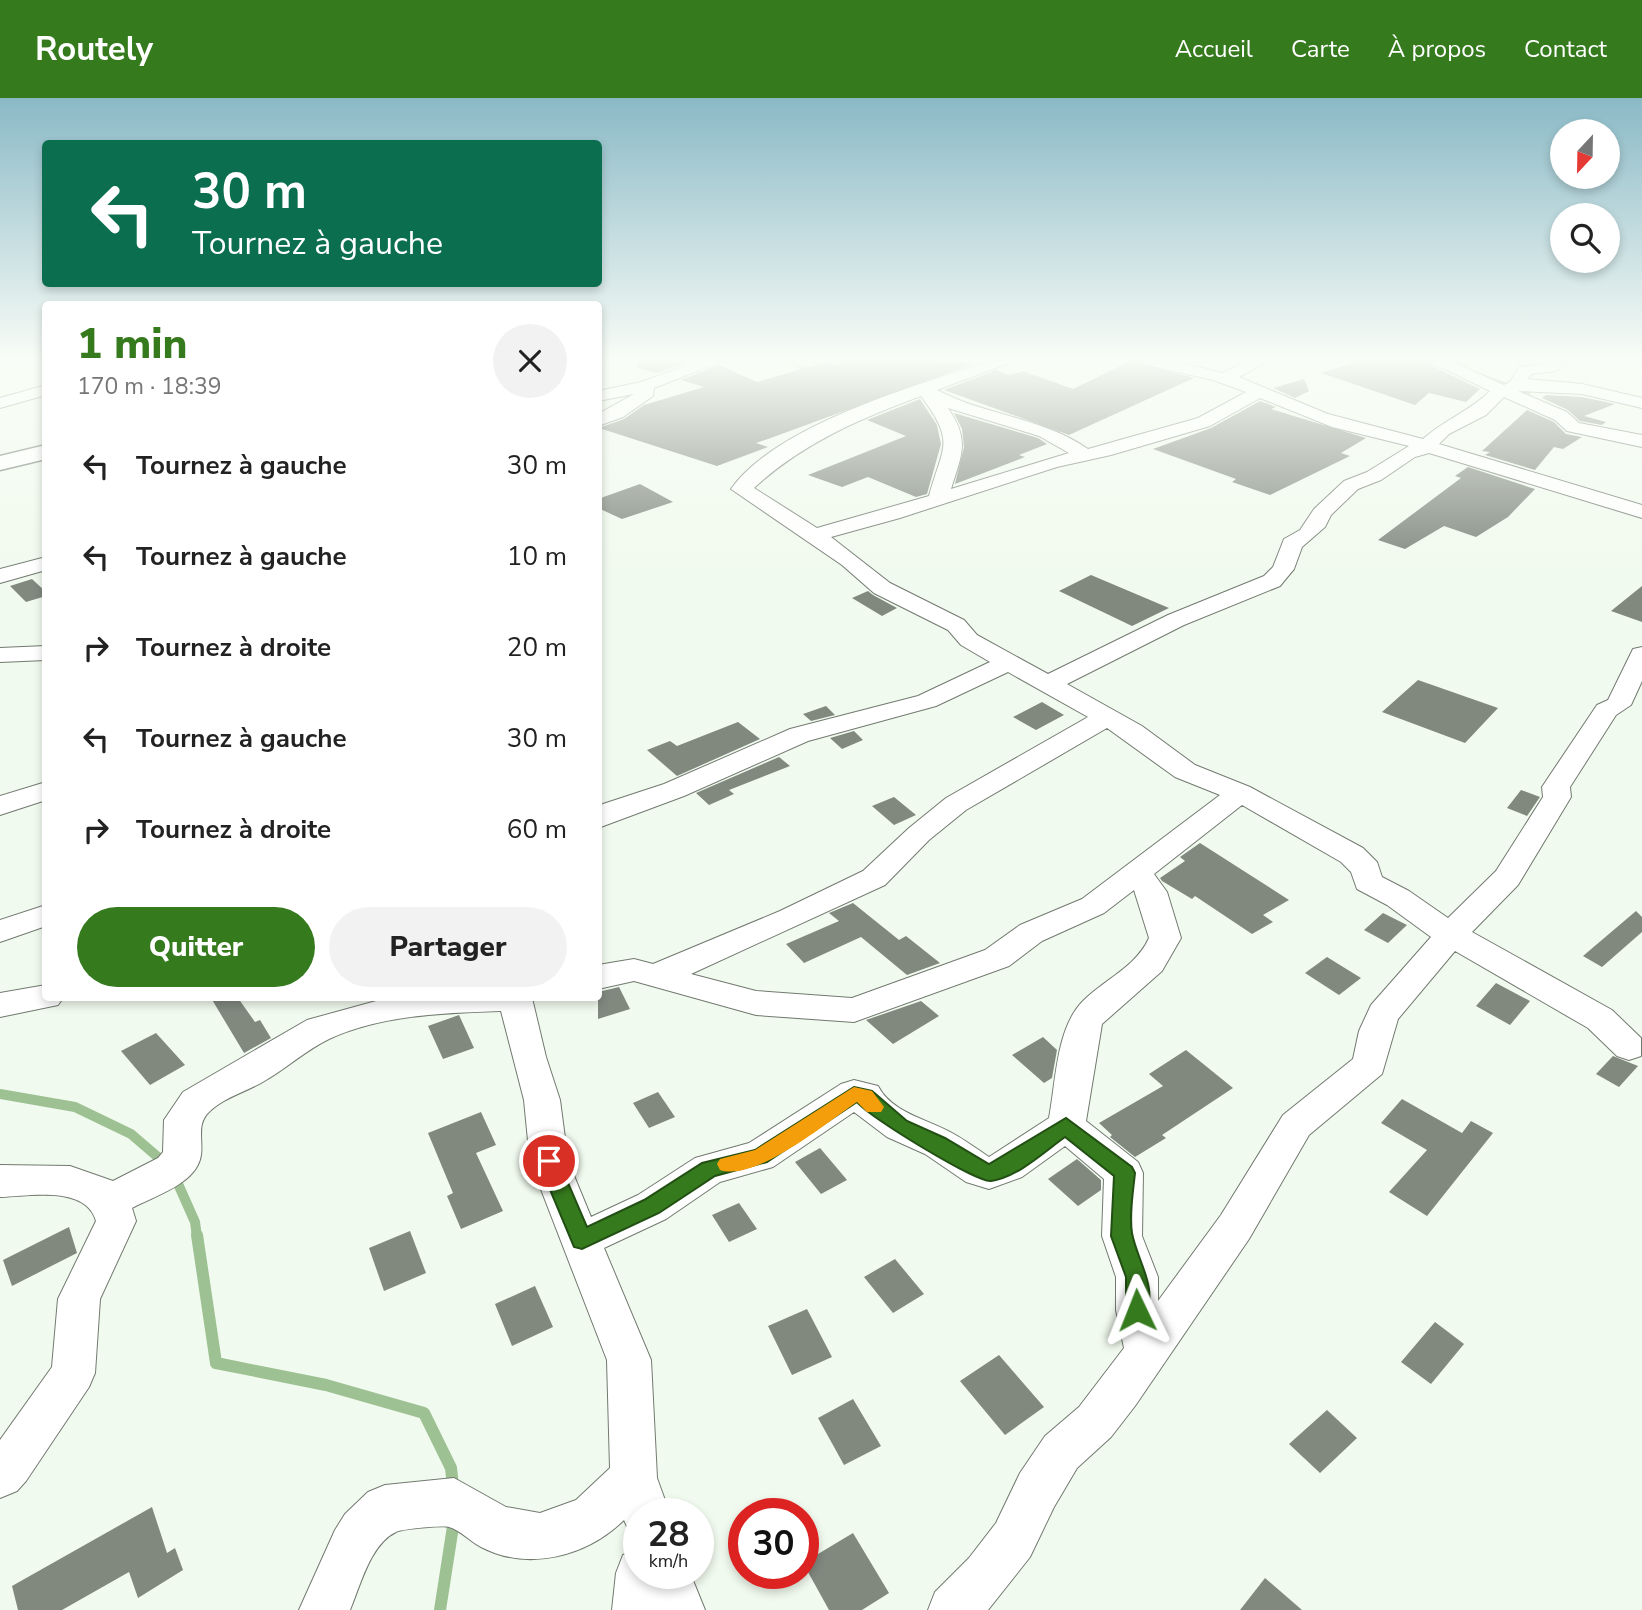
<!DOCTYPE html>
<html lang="fr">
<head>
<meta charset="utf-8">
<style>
  :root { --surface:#fff; --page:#f2f2f2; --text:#222; --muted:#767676; --accent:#357a1d }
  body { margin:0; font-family:"Nunito Sans",sans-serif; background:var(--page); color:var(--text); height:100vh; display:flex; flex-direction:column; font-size:26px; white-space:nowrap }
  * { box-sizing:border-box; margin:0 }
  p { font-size:23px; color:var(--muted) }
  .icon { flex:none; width:38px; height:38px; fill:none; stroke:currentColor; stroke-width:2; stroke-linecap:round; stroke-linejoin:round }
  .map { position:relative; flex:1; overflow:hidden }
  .sheet { position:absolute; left:42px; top:203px; width:560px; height:700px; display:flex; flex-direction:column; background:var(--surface); border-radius:7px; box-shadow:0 4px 10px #0003 }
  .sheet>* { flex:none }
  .hud { position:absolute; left:42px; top:42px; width:560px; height:147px; border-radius:7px; box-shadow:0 4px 10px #0003; background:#0b6e4f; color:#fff; overflow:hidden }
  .needle { width:46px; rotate:202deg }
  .controls { position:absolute; left:1550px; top:21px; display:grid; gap:14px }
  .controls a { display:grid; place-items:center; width:70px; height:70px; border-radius:50%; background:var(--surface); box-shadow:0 4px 10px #0003; font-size:35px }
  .speed { position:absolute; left:623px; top:1400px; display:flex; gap:14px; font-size:35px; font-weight:700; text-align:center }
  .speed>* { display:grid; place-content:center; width:91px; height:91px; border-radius:50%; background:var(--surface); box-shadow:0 4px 10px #0003; line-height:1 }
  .speed small { font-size:18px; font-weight:400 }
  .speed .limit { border:10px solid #d22; background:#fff; color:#111 }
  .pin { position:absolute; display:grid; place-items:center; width:60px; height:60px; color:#fff; margin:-30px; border:4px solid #fff; border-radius:50%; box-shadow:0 2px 7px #0007 }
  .me { position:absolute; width:77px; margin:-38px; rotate:358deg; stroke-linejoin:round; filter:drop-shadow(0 0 5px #0008) }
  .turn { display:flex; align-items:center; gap:24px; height:147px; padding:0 35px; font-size:32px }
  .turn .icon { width:91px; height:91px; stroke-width:2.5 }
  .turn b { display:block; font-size:49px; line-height:60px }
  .round { display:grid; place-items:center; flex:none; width:74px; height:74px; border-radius:37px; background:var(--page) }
  .overview { display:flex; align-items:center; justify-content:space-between; height:119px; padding:0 35px }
  h1 { font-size:42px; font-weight:800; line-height:52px; color:var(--accent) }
  .primary-button { display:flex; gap:14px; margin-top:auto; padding:14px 35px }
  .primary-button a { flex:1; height:80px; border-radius:42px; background:var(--accent); color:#fff; font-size:28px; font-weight:800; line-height:80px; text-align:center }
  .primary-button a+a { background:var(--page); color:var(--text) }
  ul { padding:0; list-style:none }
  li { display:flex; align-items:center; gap:21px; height:91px; padding:0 35px }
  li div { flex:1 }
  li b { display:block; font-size:26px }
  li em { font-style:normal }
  header { display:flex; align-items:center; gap:42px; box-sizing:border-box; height:98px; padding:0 35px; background:var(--accent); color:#fff }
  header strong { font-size:33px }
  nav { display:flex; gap:38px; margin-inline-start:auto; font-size:24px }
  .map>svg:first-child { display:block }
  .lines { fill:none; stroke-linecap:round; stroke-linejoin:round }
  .stream-far2 { stroke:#9dc193; stroke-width:4.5 }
  .stream-far1 { stroke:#9dc193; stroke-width:10 }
  .stream { stroke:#9dc193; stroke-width:12 }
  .building { fill:#81897f }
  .street-casing { stroke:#727a70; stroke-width:2 }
  .highway-casing { stroke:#727a70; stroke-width:3 }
  .street { fill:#fff; fill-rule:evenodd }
  .highway { fill:#fff; fill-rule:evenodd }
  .route { fill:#357a1d; stroke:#224f13; stroke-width:2 }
  .slow { fill:#f59e0b }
</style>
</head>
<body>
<header>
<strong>Routely</strong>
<nav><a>Accueil</a><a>Carte</a><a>À propos</a><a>Contact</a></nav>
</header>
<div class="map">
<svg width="1642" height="1512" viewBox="0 0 1642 1512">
  <rect width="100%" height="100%" fill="#f1faee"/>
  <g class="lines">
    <!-- stream-far2 -->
    <g class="stream-far2">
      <polyline points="789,263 811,273"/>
      <polyline points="1468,263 1464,269 1472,274 1528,295"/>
    </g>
    <!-- stream-far1 -->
    <g class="stream-far1">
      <polyline points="0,996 75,1009 131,1036 166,1066"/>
      <polyline points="175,1079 195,1124 197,1139"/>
    </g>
    <!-- stream -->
    <g class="stream">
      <polyline points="197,1137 216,1265 326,1287 424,1315 451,1370 453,1388"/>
      <polyline points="440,1512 454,1422"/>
    </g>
  </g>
  <!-- building -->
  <g class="building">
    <polygon points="637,263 691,263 657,275 637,270"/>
    <polygon points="846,263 975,265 768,341 756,345 768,349 717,368 599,330 624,321 644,307 704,289 681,282 719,267 757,284 825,264 834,267"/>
    <polygon points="1130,263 1194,280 1069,337 944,292 996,272 1010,277 1023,273 1073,291"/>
    <polygon points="1360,263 1422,263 1480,291 1466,304 1429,295 1415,307 1321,275"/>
    <polygon points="1304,281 1309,293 1295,300 1273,290"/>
    <polygon points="1546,297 1582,299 1615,306 1584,318 1606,324 1602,327 1580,323 1568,312 1542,300"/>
    <polygon points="920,301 937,327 941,346 927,396 916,399 868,379 842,389 808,377 906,338 867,322"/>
    <polygon points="1260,303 1276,309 1271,311 1366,340 1341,355 1350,358 1270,397 1232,384 1236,381 1153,351 1211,330"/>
    <polygon points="1527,312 1554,324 1566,336 1582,339 1563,351 1554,349 1535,372 1485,357 1490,354 1482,353"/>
    <polygon points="954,315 1038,340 1047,346 1019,357 1025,359 955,386 964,349 962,331"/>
    <polygon points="1468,369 1535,391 1508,419 1476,439 1444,428 1405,451 1378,442 1461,380 1455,378"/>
    <polygon points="640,386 673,404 622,421 598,410 598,401"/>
    <polygon points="1091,477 1169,510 1132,528 1059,493"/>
    <polygon points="32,481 46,494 46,498 26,504 10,488"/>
    <polygon points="1642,488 1642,524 1611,513"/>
    <polygon points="868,493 873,497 897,510 882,518 852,500"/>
    <polygon points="1418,582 1498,610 1465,645 1382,614"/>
    <polygon points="1042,604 1064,617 1036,632 1013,619"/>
    <polygon points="826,608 835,617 811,623 803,616"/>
    <polygon points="738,624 760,641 677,678 647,652 670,643 677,648"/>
    <polygon points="854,633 863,642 842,651 830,640"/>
    <polygon points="779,659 790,668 729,692 734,696 709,707 696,695"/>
    <polygon points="1521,692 1540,699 1527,718 1507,710"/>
    <polygon points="894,699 916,717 894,727 872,708"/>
    <polygon points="1200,745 1289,802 1263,817 1273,824 1252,836 1195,798 1192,801 1162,783 1160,780 1185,763 1180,759"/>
    <polygon points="853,805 899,842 906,838 940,865 907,877 861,839 804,865 786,846 839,823 829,815"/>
    <polygon points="1636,813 1642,819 1642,834 1602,869 1583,858"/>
    <polygon points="1383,815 1407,827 1388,845 1364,832"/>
    <polygon points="1327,859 1361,880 1339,897 1305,875"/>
    <polygon points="1496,885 1530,903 1510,927 1476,908"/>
    <polygon points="619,889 630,911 598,921 598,894"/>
    <polygon points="211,900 238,900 255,924 260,922 271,940 244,955"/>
    <polygon points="921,903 939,918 893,946 866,922"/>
    <polygon points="459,917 474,950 443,961 428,928"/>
    <polygon points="156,935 185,967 150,987 121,953"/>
    <polygon points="1043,939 1057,952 1052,980 1044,985 1012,957"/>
    <polygon points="1186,952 1233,990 1162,1037 1166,1040 1135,1059 1110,1039 1112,1037 1099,1025 1163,988 1149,976"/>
    <polygon points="1613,958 1638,968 1619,989 1596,976"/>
    <polygon points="658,994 675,1019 649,1030 633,1005"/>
    <polygon points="1402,1001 1462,1035 1471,1023 1493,1035 1427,1118 1389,1094 1427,1052 1381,1025"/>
    <polygon points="481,1014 496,1047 476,1055 503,1113 461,1131 447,1098 453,1095 428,1035"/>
    <polygon points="820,1050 847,1082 821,1096 795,1064"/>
    <polygon points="1077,1061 1101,1082 1101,1092 1078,1108 1048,1081"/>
    <polygon points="739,1105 757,1131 729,1144 712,1117"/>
    <polygon points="69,1129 77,1155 12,1188 3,1162"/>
    <polygon points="410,1133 426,1175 384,1193 369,1150"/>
    <polygon points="895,1161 924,1196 893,1215 864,1179"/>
    <polygon points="535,1188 553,1229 512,1248 495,1206"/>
    <polygon points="807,1211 832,1259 792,1277 768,1228"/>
    <polygon points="1435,1224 1464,1246 1431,1286 1401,1264"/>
    <polygon points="999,1257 1044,1309 1005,1337 960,1283"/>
    <polygon points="853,1301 881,1348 844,1367 818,1320"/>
    <polygon points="1327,1312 1357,1340 1320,1375 1289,1346"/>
    <polygon points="152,1409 167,1455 175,1450 183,1472 138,1500 129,1474 62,1512 18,1512 12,1488"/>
    <polygon points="853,1435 889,1495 862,1512 829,1512 803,1465"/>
    <polygon points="1265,1480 1302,1512 1240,1512"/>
  </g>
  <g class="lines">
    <!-- street casing -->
    <g class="street-casing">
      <g id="street">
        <polygon points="699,263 723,263 654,290 653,298 623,319 598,328 598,316 634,296 598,303 598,293 641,284"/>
        <path d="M990,263H1014L937,292C986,318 1042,319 1088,351L1198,320L1246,294L1213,282L1143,266L1141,263H1173L1223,275L1247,263H1268L1239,279L1328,316L1423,341C1444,322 1470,313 1490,293L1428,263H1450L1504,287L1510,284L1519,269L1573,263L1556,273L1531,276L1528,281L1582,286L1642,300V310L1582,296L1518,293L1567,314L1579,325L1642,337V349L1567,333L1555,322L1504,299L1486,317L1449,336L1439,346L1642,407V420L1429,355L1415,359L1381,382L1358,391L1331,417L1325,429L1302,449L1294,471L1280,488L1184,527L1067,586L1142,628L1195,667L1250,689L1363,750L1377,764L1382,779L1409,793L1448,820L1496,773L1543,699L1542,689L1597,607L1608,602L1633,551L1642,549V583L1631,607L1616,617L1570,689L1571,699L1518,787L1472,834L1612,912L1641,940V958L1629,962L1617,958L1588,930L1455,853L1398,921L1382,976L1309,1037L1249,1141L1135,1308L1111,1339L1077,1370L1054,1409L1030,1459L988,1512H928L935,1494L969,1460L996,1425L1020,1375L1045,1338L1079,1309L1124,1250L1116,1212V1179L1102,1138L1104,1081L1065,1048L1022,1079L989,1091L966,1084L925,1056L887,1039L854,1014L773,1069L720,1084L666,1121L604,1150L651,1262L657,1380L670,1416H639V1437L629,1433L624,1422C587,1458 529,1474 481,1449C471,1444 460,1432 449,1429C444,1427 401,1431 396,1434C370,1446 360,1489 350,1512H299L335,1432L345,1416L368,1394L385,1387L454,1380L506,1409L540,1415L576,1402L610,1370L607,1262L530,1063L524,1002L501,913C444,915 381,917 329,941C306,952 288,969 266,982C247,994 223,999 207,1016C197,1028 203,1043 201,1057C197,1086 154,1098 132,1110L136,1123L100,1201L95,1275L89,1289L26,1383L17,1393L0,1400V1342L52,1269L58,1201L96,1123C86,1087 29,1098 0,1099V1067L70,1068L113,1083L158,1060L163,1054L164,1022L183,994L307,922L387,900H532L546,959L560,1002L568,1063L591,1119L638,1097L695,1060L749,1045L841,986L854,982L878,988C892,1015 927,1021 952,1035C965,1042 977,1051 989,1059L1049,1020C1056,984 1056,930 1083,903C1105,881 1136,869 1149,840L1134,792L1104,815L1042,843L1009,868L854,924L756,917L634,883L598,891V867L634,861L653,866L780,813L863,773L909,730L946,700L1088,619L1008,574L936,608L808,643L684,698L598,730V709L603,706L664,686L790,631L918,598L990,564L961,547L948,532L874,495L842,467L731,391C776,327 917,287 990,263ZM921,298C956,345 943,347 929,398L817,430L754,390C801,346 861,320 921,298ZM1260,300L1332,329L1409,348L1367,374L1344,383L1314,411L1300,432L1284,441L1273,469L1264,478L1168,517L1048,576L977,537L964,522L890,485L831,439L900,420L1057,369L1111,357L1210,328ZM948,310L1039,338L1069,355L951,391C962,356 970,342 948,310ZM1107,630L1175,679L1220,697L1082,801L1020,827L985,852L852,900L756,893L691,876L885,787L929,742L966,712ZM1242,707L1341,764L1351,774L1357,791L1387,807L1431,839L1371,907L1359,933L1353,961L1283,1017L1221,1117L1158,1203V1179L1142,1138L1143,1075L1138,1064L1086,1023L1102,926L1162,873L1181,840L1167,794L1154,776Z"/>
        <polygon points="46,287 46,297 0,310 0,300"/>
        <polygon points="46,459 46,472 0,485 0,471"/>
        <polygon points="46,548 46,562 0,564 0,550"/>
        <polygon points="46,684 46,702 0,717 0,698"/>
        <polygon points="46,807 46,828 0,844 0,822"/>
        <polygon points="46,887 46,900 63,900 58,907 0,919 0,895"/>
        <polygon points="639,1451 639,1475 690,1475 705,1512 612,1512 616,1475 623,1457"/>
      </g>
    </g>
    <!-- highway casing -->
    <g class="highway-casing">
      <polygon id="highway" points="46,347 46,361 0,372 0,358"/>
    </g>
    <!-- street -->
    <use href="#street" class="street"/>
    <!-- highway -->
    <use href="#highway" class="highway"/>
  </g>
  <!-- sky -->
  <linearGradient id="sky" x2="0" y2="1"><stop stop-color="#8ab9c6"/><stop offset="0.55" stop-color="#f9fdf7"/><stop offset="1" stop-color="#f9fdf7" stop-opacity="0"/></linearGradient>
  <rect width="1642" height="475" fill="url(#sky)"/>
  <!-- route -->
  <path class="route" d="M854,989L872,993L907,1023L945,1040L989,1066L1066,1020L1132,1069L1135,1075C1133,1095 1129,1116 1132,1135C1137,1163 1159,1190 1145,1219L1137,1222L1129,1219L1126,1212V1179L1111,1138L1114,1078L1065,1039C1044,1054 1018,1079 991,1083C977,1085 867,1018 857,1004L767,1064L715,1078L659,1115L582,1151L574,1149L538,1063L541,1057H556L587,1129L644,1102L702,1065L755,1052Z"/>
  <!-- slow -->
  <path class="slow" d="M854,989L872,993L884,1009L881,1014H867L857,1004C827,1024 756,1084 720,1072L717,1066L720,1061L755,1052Z"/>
</svg>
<div class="controls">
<a><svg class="needle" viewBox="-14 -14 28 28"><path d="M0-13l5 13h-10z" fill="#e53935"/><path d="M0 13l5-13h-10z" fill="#767676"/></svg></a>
<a><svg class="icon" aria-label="search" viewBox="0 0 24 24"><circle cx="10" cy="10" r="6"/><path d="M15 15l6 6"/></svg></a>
</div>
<div class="speed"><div>28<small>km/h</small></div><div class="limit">30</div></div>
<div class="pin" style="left:549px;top:1063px;background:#d93025"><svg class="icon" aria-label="arrive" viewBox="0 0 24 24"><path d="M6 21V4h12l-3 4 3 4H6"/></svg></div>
<svg class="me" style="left:1137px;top:1212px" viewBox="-20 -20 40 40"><path d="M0-17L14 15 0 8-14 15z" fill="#357a1d" stroke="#fff" stroke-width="4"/></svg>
<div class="hud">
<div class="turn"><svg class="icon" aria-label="left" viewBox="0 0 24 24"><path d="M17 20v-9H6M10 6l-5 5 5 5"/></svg><div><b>30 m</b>Tournez à gauche</div></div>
</div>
<section class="sheet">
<div class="overview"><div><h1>1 min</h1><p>170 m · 18:39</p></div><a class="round"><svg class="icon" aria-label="close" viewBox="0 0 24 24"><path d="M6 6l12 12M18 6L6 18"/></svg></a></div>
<ul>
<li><svg class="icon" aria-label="left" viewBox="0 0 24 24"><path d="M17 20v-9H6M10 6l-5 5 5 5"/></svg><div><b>Tournez à gauche</b></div><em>30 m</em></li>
<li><svg class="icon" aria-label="left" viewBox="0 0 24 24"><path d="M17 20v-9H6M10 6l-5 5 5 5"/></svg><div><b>Tournez à gauche</b></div><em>10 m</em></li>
<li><svg class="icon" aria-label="right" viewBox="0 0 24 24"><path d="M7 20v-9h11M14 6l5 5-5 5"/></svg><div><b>Tournez à droite</b></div><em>20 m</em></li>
<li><svg class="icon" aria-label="left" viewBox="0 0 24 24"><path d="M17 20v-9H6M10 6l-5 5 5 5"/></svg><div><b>Tournez à gauche</b></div><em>30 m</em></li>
<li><svg class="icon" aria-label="right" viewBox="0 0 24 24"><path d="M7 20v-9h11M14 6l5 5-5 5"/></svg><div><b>Tournez à droite</b></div><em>60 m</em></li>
</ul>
<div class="primary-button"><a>Quitter</a><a>Partager</a></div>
</section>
</div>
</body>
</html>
